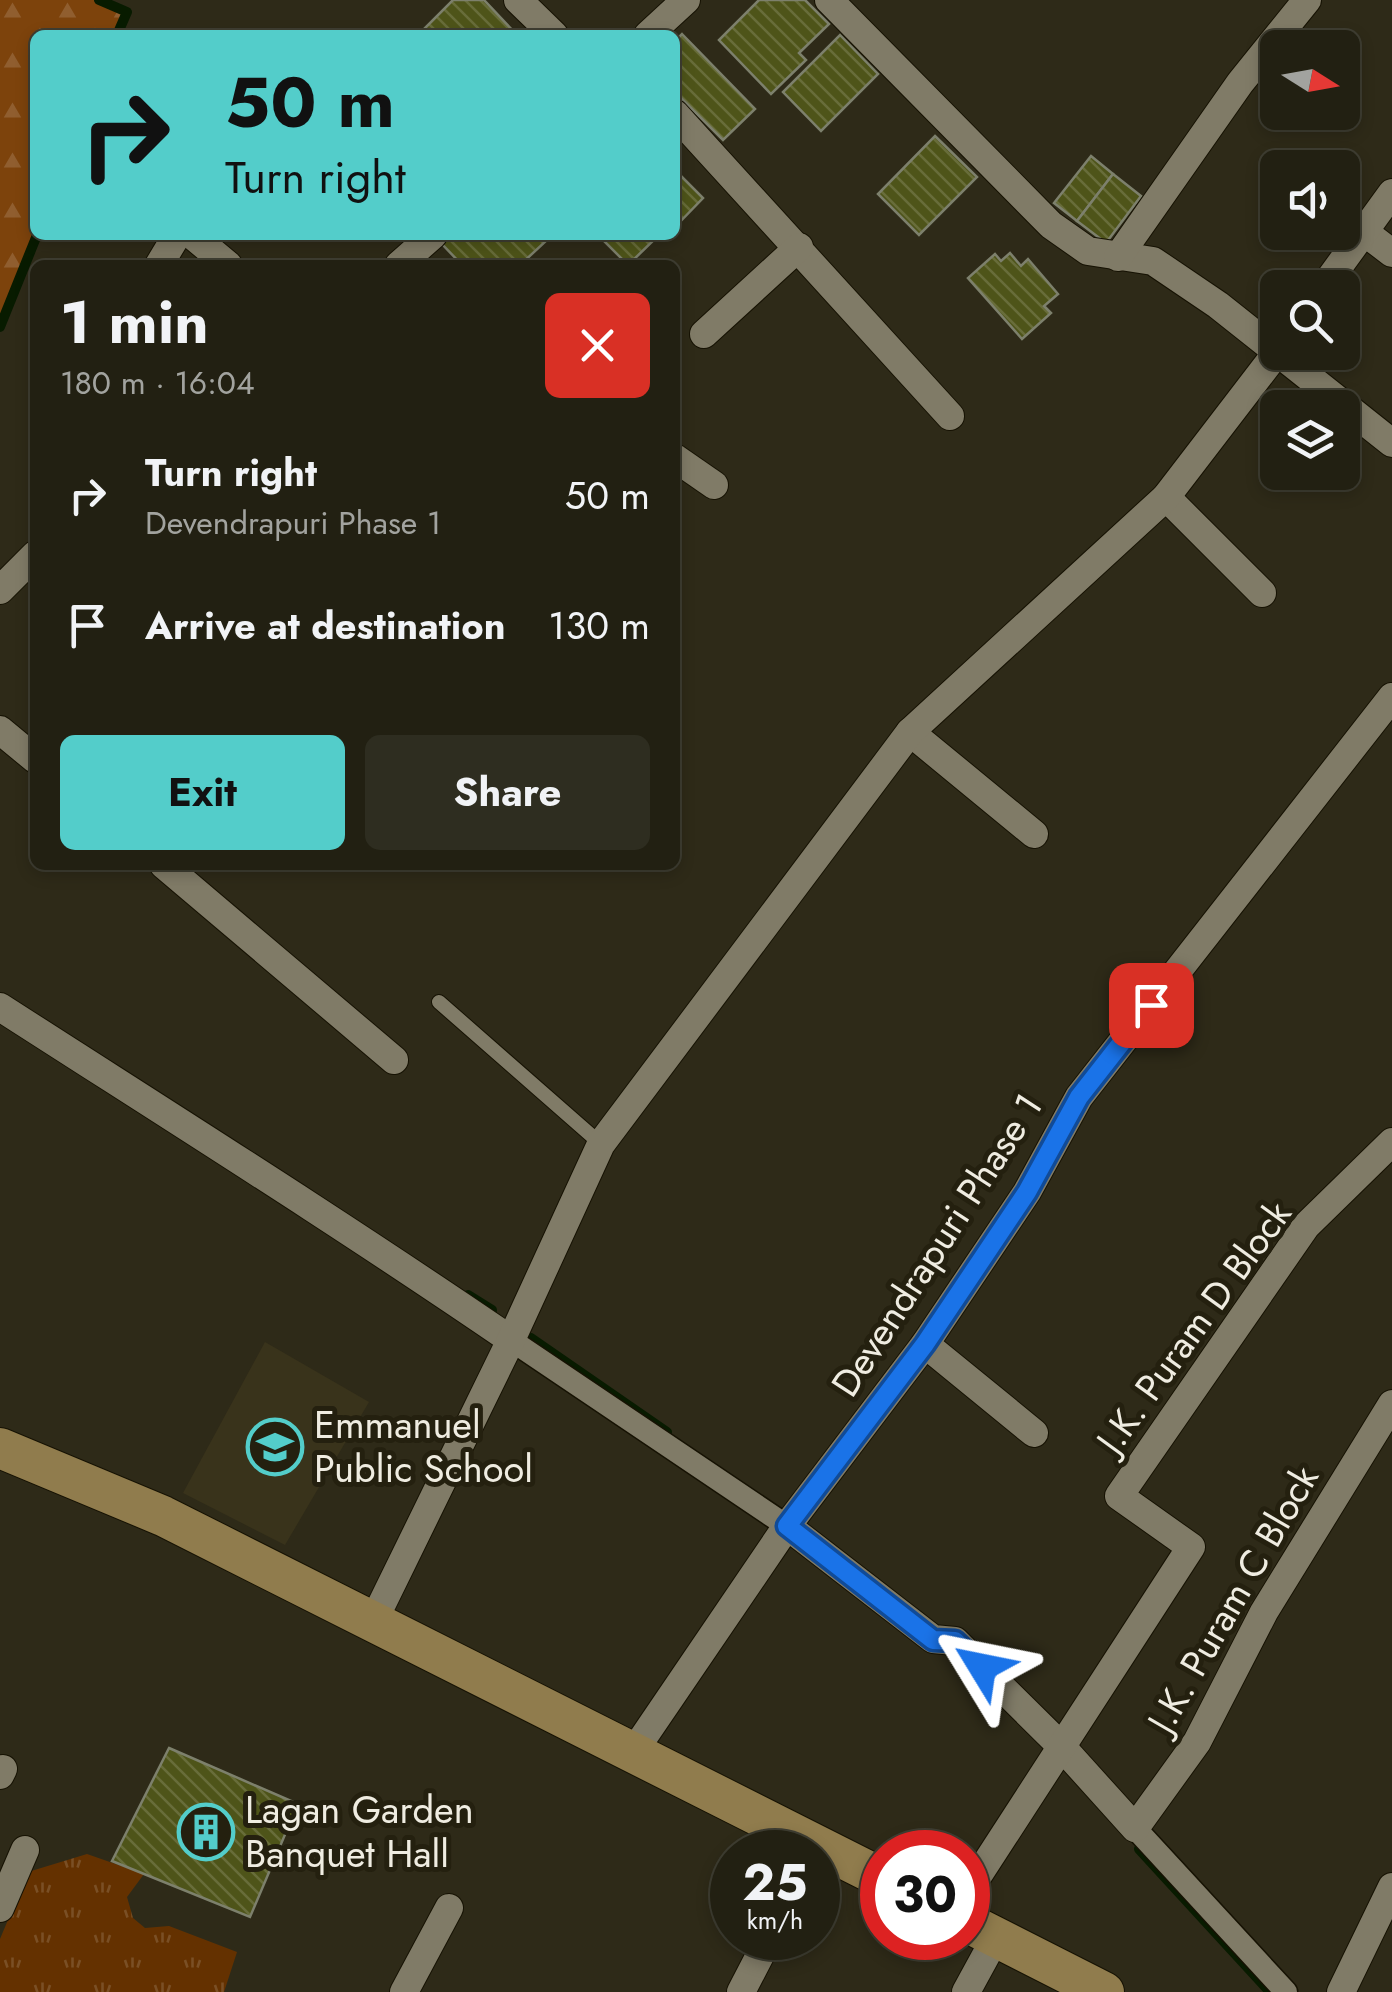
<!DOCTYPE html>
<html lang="en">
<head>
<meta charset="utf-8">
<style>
  :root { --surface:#222012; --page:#2e2d20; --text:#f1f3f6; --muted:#a2a39f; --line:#3f3e32; --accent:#53cdca }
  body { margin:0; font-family:Jost,sans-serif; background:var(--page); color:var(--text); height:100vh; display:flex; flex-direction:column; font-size:38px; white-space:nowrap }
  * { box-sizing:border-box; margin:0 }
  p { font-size:32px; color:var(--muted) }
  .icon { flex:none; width:55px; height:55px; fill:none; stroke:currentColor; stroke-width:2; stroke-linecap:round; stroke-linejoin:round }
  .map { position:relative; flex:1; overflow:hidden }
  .sheet { position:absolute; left:30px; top:260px; width:650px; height:610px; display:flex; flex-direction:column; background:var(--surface); border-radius:15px; box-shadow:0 5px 15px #0003,0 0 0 2px var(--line) }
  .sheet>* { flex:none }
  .hud { position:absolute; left:30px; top:30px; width:650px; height:210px; border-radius:15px; box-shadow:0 5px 15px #0003,0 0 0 2px var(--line); background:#53cdca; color:#111; overflow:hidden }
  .needle { width:65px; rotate:101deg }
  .controls { position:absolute; left:1260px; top:30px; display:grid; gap:20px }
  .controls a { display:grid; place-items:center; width:100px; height:100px; border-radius:15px; background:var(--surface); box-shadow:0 5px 15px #0003,0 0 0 2px var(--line); font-size:50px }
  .speed { position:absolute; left:710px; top:1830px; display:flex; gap:20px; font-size:50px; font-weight:700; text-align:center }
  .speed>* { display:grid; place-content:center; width:130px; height:130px; border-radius:50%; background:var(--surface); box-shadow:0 5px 15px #0003,0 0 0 2px var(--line); line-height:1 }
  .speed small { font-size:25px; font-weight:400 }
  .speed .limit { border:15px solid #d22; background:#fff; color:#111 }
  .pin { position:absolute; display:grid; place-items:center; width:85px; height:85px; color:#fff; margin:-42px; border-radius:20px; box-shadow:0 5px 15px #0006 }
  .me { position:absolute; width:110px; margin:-55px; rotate:305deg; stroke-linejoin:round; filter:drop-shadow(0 0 8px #0008) }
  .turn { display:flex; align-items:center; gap:35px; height:210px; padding:0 30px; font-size:45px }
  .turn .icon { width:130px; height:130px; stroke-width:2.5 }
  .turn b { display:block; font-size:70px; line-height:85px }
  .round { display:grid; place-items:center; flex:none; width:105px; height:105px; border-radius:15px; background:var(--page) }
  .headline { display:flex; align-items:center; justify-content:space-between; height:170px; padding:0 30px }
  h1 { font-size:60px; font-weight:700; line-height:75px }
  .action { display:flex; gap:20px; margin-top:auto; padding:20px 30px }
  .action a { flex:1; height:115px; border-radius:15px; background:var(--accent); color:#111; font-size:40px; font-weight:700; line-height:115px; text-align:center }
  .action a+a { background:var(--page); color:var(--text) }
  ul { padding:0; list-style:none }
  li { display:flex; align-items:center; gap:30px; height:130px; padding:0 30px }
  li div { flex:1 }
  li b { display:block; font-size:38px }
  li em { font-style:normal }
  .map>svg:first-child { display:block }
  .built { fill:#39331b }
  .grass { fill:url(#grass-tufts) }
  .forest { fill:url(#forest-firs) }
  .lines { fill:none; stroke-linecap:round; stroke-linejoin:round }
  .stream { stroke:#081b00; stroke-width:10 }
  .building { fill:url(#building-back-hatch); stroke:#7d806c; stroke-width:2.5 }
  .service-casing { stroke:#161203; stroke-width:16 }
  .pedestrian-casing { stroke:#161203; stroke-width:25 }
  .minor-casing { stroke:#161203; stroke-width:30 }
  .secondary-casing { stroke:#161203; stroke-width:42 }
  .service { stroke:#807b67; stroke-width:14 }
  .pedestrian { stroke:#807b67; stroke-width:22 }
  .minor { stroke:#807b67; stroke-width:28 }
  .secondary { stroke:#907c4d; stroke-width:40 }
  .route-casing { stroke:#114b97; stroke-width:25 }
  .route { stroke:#1a73e8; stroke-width:18 }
  .labels { text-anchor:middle; stroke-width:10; stroke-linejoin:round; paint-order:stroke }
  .street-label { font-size:38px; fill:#efece1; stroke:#24200f }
  .poi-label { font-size:38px; fill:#efece1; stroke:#24200f; text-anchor:start }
</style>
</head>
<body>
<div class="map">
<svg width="1392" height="1992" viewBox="0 0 1392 1992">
  <defs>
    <pattern id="grass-tufts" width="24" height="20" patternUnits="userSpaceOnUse" patternTransform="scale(2.5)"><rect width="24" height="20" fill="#643100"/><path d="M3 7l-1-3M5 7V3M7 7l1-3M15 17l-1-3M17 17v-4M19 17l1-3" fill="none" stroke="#7a4f25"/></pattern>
    <pattern id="forest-firs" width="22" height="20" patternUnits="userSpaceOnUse" patternTransform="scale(2.5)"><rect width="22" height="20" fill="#7d430c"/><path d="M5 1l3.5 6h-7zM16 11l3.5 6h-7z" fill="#905e2f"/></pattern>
    <pattern id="building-back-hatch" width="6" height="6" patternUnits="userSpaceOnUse" patternTransform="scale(2.5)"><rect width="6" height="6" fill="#4e5419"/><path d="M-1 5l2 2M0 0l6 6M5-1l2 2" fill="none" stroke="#686d3a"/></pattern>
  </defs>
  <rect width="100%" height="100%" fill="#2e2a18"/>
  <!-- built -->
  <polygon class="built" points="265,1342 369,1402 285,1545 183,1493"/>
  <!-- grass -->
  <polygon class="grass" points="87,1854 144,1874 127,1897 133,1918 145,1928 169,1926 237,1952 224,1992 0,1992 0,1939 28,1872"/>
  <!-- forest -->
  <polygon class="forest" points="0,0 99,0 127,12 117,35 35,35 37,235 0,327"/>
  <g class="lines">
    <!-- stream -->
    <g class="stream">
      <polyline points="99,0 127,12 117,35"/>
      <polyline points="0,327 37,235"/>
      <polyline points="468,1295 492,1310"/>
      <polyline points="531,1338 667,1432"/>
      <polyline points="1139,1849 1270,1992"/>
    </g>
  </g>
  <!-- building -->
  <g class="building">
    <polygon points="453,0 484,0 517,35 418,35"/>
    <polygon points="759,0 805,0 829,24 799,53 806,60 771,94 719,40"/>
    <polygon points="682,34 755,109 723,140 675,92 675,41"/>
    <polygon points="840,35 878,74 821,131 783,92"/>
    <polygon points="935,136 977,177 919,235 878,194"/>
    <polygon points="1091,156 1113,174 1077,221 1054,203"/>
    <polygon points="675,170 703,198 675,227"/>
    <polygon points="1113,174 1141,196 1106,243 1077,221"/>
    <polygon points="451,235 541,235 546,241 520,265 462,265 442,244"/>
    <polygon points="598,235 659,235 628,265"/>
    <polygon points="1010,253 1021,266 1028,259 1058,294 1044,306 1051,313 1022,339 968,278 995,254 1001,261"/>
    <polygon points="169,1748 298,1804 250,1917 112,1861"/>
  </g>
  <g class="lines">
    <!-- service casing -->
    <g class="service-casing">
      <polyline id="service" points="439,1002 601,1144"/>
    </g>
    <!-- pedestrian casing -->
    <g class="pedestrian-casing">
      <g id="pedestrian">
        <polyline points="511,1340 787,1526"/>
        <polyline points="1135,1828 1286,1992"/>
      </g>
    </g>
    <!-- minor casing -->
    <g class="minor-casing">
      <g id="minor">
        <polyline points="518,0 554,35"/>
        <polyline points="829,0 1051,225 1088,251 1153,261 1218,305 1392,443"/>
        <polyline points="648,35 686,0"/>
        <polyline points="675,114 950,416"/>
        <polyline points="1363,231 1392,253"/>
        <polyline points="192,235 228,265"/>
        <polyline points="1118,257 1240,83 1307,0"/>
        <polyline points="159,265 177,235"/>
        <polyline points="399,265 433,235"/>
        <polyline points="1323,288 1392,193"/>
        <polyline points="704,334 799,247"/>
        <polyline points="675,458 714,485"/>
        <polyline points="1166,497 1262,593"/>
        <polyline points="0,590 35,555"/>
        <polyline points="0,730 35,759"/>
        <polyline points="910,732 1034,834"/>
        <polyline points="164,865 394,1060"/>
        <path d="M0,1007C171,1117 343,1225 511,1340"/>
        <polyline points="925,1344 1034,1433"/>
        <polyline points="787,1526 933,1639 955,1641 1061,1746 1135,1828 1197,1742 1264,1612 1392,1404"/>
        <polyline points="373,1622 511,1340 601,1144 910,732 1166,497 1278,351"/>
        <polyline points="634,1751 787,1526 925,1344 1027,1192 1079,1097 1392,697"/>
        <polyline points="0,1775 3,1769"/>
        <polyline points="968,1891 1191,1547 1119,1496 1306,1226 1392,1142"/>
        <polyline points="0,1908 25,1850"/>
        <polyline points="404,1992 449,1908"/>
        <polyline points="741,1992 769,1938"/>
        <polyline points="966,1992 996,1937"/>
        <polyline points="1341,1992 1392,1887"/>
      </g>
    </g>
    <!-- secondary casing -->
    <g class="secondary-casing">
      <g id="secondary">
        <polyline points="0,1448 163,1516 882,1878"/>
        <polyline points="968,1923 1104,1992"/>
      </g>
    </g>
    <!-- service -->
    <use href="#service" class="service"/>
    <!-- pedestrian -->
    <use href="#pedestrian" class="pedestrian"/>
    <!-- minor -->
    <use href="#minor" class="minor"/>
    <!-- secondary -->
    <use href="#secondary" class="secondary"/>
  </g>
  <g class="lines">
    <!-- route casing -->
    <g class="route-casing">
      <polyline id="route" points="982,1667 955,1641 933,1640 787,1526 925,1344 1027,1192 1079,1097 1151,1005"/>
    </g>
    <!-- route -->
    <use href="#route" class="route"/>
  </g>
  <!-- icons -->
  <defs>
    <g id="school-ring" transform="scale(2.875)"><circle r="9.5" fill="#24200f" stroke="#53cdca" stroke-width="1.5"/><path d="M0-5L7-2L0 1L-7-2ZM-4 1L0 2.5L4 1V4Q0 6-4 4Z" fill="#53cdca"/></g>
    <g id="building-ring" transform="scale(2.875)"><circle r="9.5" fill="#24200f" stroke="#53cdca" stroke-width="1.5"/><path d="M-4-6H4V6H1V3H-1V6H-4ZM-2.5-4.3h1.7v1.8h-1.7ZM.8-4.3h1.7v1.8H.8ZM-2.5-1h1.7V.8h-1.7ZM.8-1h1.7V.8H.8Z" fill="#53cdca"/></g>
  </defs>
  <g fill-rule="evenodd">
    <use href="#school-ring" x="275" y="1447"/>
    <use href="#building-ring" x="206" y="1832"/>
  </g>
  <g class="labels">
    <!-- street labels -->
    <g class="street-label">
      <text transform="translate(937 1245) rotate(-57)" y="13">Devendrapuri Phase 1</text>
      <text transform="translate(1194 1327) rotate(-54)" y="13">J.K. Puram D Block</text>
      <text transform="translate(1233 1599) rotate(-60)" y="13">J.K. Puram C Block</text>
    </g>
    <!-- poi labels -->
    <g class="poi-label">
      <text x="314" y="1438">Emmanuel<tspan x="314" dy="44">Public School</tspan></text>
      <text x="245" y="1823">Lagan Garden<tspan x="245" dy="44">Banquet Hall</tspan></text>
    </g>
  </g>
</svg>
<div class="controls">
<a><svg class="needle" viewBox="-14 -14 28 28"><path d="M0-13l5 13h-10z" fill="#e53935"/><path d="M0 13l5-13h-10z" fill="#a2a39f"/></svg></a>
<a><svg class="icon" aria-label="sound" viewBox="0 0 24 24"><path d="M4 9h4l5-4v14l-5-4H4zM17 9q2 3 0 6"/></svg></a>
<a><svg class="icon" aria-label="search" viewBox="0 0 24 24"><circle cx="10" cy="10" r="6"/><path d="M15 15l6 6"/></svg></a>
<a><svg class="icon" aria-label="layers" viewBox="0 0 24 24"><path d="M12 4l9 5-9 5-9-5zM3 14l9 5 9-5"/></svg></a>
</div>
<div class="speed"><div>25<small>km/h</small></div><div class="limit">30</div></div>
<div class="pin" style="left:1151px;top:1005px;background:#d93025"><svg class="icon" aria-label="arrive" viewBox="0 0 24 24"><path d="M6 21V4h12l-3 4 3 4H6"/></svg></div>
<svg class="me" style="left:982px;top:1667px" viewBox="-20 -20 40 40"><path d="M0-17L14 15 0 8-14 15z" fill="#1a73e8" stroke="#fff" stroke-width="4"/></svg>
<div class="hud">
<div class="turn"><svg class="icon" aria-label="right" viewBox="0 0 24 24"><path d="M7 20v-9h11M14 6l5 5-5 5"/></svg><div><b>50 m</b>Turn right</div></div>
</div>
<section class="sheet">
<div class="headline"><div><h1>1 min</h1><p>180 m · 16:04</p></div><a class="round" style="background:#d93025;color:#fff"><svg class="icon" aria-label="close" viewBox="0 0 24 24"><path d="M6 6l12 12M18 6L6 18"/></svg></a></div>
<ul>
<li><svg class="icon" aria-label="right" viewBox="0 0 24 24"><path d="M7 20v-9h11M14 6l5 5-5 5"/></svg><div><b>Turn right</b><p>Devendrapuri Phase 1</p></div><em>50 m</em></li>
<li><svg class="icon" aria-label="arrive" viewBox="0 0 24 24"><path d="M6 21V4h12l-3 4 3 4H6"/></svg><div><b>Arrive at destination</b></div><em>130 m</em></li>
</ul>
<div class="action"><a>Exit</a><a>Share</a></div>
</section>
</div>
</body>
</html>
